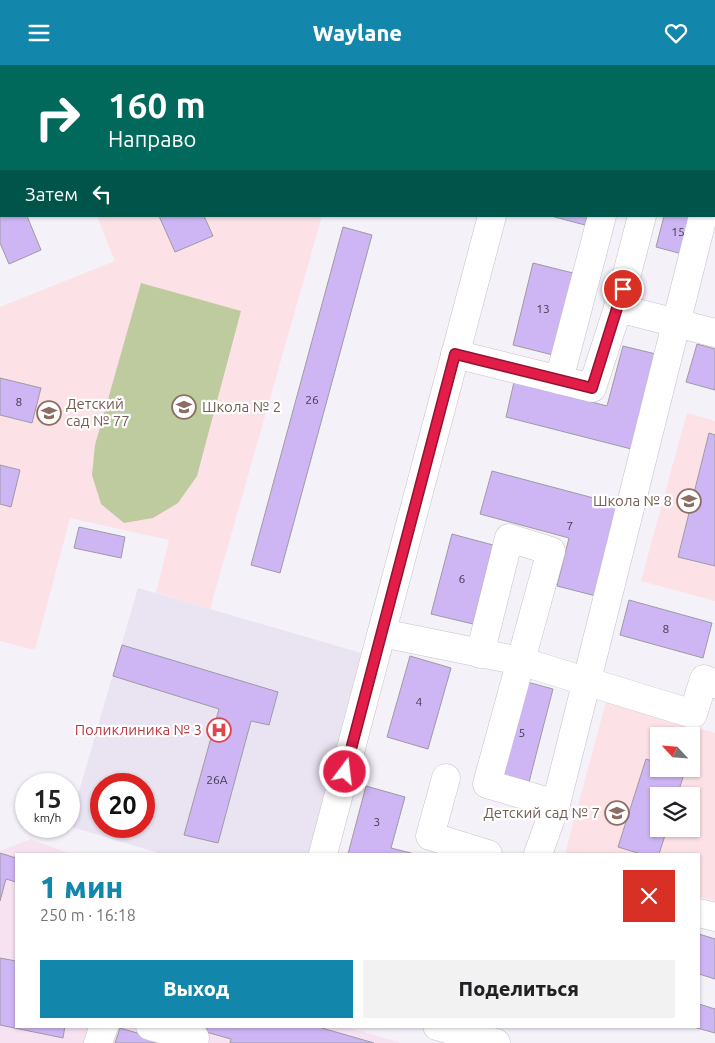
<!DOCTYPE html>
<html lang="ru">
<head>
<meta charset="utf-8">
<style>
  :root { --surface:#fff; --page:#f2f2f2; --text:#202124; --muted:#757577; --accent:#1286ab }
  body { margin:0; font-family:Ubuntu,sans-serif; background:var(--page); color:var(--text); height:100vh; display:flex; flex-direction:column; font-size:19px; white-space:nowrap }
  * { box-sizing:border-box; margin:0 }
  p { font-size:16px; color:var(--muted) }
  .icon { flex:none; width:28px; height:28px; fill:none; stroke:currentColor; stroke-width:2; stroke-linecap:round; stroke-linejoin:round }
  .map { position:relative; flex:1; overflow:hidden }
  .details { position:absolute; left:15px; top:788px; width:685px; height:175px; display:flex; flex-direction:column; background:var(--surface); border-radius:0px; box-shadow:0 1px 4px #0004 }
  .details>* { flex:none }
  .guide { position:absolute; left:0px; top:0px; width:715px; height:152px; box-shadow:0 1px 4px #0004; background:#00695c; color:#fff; overflow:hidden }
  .needle { width:32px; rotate:296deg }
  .buttons { position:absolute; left:650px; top:662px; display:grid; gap:10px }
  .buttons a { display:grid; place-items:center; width:50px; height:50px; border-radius:0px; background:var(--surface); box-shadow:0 1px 4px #0004; font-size:25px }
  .speed { position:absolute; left:15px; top:708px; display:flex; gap:10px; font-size:25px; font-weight:700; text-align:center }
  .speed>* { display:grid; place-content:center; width:65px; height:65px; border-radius:50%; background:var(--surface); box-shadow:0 1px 4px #0004; line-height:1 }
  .speed small { font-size:12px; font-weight:400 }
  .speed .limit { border:8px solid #d22; background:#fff; color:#111 }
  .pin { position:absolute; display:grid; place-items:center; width:42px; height:42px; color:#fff; margin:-21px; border:2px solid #fff; border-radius:50%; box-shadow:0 1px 5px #0007 }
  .me { position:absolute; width:55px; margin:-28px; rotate:15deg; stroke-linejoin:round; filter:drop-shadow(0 0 4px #0008) }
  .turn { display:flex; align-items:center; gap:18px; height:105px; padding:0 25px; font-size:22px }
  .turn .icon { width:65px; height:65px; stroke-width:2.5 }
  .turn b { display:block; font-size:35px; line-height:42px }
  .then { display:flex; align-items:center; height:48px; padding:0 25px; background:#0003; gap:10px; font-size:19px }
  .round { display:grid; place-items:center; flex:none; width:52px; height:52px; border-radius:0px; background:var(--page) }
  .overview { display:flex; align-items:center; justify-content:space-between; height:85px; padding:0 25px }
  h1 { font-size:30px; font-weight:800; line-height:38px; color:var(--accent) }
  .primary-button { display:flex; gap:10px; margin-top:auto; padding:10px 25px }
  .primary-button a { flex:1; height:58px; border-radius:0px; background:var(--accent); color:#fff; font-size:20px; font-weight:800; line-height:58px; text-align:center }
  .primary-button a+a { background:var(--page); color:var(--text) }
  header { display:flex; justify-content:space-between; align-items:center; height:65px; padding:0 25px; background:var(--accent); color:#fff; font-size:22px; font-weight:800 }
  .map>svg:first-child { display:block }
  .commercial { fill:#f6e2f1 }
  .built { fill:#e9e3f2; fill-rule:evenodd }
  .education { fill:#fce1e6; fill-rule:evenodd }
  .green { fill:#becb9f }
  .building { fill:#ceb5f4; stroke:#9e9ba3 }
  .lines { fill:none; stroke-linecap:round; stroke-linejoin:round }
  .minor-casing { stroke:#c5c2ca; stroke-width:29 }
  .minor { stroke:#fff; stroke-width:28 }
  .route-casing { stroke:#92132f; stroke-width:12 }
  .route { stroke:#e11d48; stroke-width:9 }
  .labels { text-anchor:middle; stroke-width:4.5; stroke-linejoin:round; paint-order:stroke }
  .number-label { font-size:12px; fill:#423b4d }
  .education-label { font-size:15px; fill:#785e54; stroke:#fff; text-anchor:start }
  .health-label { font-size:15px; fill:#be3a42; stroke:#fff; text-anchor:end }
</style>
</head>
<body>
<header><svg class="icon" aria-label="menu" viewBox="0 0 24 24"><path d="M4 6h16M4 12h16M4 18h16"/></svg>Waylane<svg class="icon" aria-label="heart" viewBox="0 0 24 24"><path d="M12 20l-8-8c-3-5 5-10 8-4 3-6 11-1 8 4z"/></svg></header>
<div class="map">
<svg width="715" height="978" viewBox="0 0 715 978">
  <rect width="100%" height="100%" fill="#f4f1f9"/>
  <!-- commercial -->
  <polygon class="commercial" points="31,774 71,789 16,789 16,961 343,961 401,978 0,978 0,786"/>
  <!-- built -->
  <path class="built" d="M138,523L361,588L308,789H162L69,761ZM101,719H144V761H101Z"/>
  <!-- education -->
  <g class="education">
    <polygon points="36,0 519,0 518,1"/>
    <polygon points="97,151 322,151 210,544 156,528 169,475 70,453 35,585 0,576 0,242 115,196"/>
    <polygon points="687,348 715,356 715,536 641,516"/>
    <path d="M606,637L715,668V836L699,832V789H565ZM659,671H691V704H659ZM659,731H691V764H659Z"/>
  </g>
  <!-- green -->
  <polygon class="green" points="141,218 241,246 197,411 178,438 153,453 124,458 101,439 92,410 95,380"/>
  <!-- building -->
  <g class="building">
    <polygon points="0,90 1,151 27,151 41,185 9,199 0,178"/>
    <polygon points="159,151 204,151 213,171 175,187"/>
    <polygon points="551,151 587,151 585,160"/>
    <polygon points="664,151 700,151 690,191 656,182"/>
    <polygon points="343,162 372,170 280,508 251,500"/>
    <polygon points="533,198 573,208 553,290 513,280"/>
    <polygon points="697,279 715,284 715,325 686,317"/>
    <polygon points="623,281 664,291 639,386 506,352 514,317 607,341"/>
    <polygon points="0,313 41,323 32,358 0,350"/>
    <polygon points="709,368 715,370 715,501 678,492"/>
    <polygon points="0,400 20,405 11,442 0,439"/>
    <polygon points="492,406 620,440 596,531 557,521 569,473 480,449"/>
    <polygon points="79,462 125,472 121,493 74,483"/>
    <polygon points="452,469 493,480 473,559 431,549"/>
    <polygon points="629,535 712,558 703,593 620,570"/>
    <polygon points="122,580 278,627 269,660 251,656 218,778 184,770 219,644 113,611"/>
    <polygon points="410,591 451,603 428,684 387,672"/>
    <polygon points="516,614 553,624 528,721 491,712"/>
    <polygon points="646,694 659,698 659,704 685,706 677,731 659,731 659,764 667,764 659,789 641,789 618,782"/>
    <polygon points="366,721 405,732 391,783 415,789 348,789"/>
    <polygon points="0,788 16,793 16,817 6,814 0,836"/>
    <polygon points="699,869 715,874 715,914 699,909"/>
    <polygon points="0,893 16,896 16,961 65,961 63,973 0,960"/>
    <polygon points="699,939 715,944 715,968 690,961 699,961"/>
    <polygon points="208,961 315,961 374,978 230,978 231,974 206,967"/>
    <polygon points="120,963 168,977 167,978 115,978"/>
  </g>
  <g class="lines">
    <!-- minor casing -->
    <g class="minor-casing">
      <g id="minor">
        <polyline points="531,1 532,0"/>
        <polyline points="643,1 646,1"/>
        <polyline points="714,19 715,19"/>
        <polyline points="714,108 715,103"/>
        <polyline points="618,243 642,151"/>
        <polyline points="455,289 592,323 618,243 715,268"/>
        <polyline points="559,315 602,151"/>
        <polyline points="382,568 520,596 693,649 704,614 715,619"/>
        <polyline points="480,589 509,473 551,486 487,719 556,739"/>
        <polyline points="446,713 430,771 488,789"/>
        <polyline points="323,789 492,151"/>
        <polyline points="538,789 556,739 703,151"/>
        <polyline points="699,848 715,852"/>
        <polyline points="150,961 195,973"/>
        <polyline points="437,961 496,978"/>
        <polyline points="98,978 104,961"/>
      </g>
    </g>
    <!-- minor -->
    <use href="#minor" class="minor"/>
  </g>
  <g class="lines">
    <!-- route casing -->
    <g class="route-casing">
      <polyline id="route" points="345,707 455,289 592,323 623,224"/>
    </g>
    <!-- route -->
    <use href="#route" class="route"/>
  </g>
  <!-- icons -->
  <defs>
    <g id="school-ring" transform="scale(1.25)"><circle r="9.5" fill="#fff" stroke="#8d6e63" stroke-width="1.5"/><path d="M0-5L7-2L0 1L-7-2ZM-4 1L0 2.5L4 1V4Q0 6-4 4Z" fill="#8d6e63"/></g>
    <g id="hospital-ring" transform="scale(1.25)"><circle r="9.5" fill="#fff" stroke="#e0444e" stroke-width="1.5"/><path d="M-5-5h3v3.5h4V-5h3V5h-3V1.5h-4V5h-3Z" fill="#e0444e"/></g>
  </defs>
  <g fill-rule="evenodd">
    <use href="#school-ring" x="184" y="342"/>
    <use href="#school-ring" x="49" y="348"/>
    <use href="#school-ring" x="689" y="436"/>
    <use href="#hospital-ring" x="219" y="665"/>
    <use href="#school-ring" x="617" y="748"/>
  </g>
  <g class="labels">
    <!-- number labels -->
    <g class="number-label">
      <text x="678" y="171">15</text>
      <text x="543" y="248">13</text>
      <text x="312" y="339">26</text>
      <text x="19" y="341">8</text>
      <text x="570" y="465">7</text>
      <text x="462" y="518">6</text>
      <text x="666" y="568">8</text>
      <text x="419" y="641">4</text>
      <text x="522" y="672">5</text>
      <text x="217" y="719">26А</text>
      <text x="377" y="761">3</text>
    </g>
    <!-- education labels -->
    <g class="education-label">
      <text x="66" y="344">Детский<tspan x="66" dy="17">сад № 77</tspan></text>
      <text x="202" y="347">Школа № 2</text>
      <text x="672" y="441" text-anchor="end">Школа № 8</text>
      <text x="600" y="753" text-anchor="end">Детский сад № 7</text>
    </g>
    <!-- health labels -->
    <g class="health-label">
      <text x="202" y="670">Поликлиника № 3</text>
    </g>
  </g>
</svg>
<div class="buttons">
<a><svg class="needle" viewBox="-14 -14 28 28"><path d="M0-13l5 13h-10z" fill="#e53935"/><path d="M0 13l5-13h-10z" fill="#757577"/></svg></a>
<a><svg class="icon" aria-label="layers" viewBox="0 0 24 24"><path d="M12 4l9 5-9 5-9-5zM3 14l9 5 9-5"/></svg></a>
</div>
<div class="speed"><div>15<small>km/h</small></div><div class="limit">20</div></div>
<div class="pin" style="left:623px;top:224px;background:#d93025"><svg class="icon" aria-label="arrive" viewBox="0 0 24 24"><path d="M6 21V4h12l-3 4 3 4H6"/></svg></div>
<svg class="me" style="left:345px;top:707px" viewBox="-20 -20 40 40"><circle r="17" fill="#e11d48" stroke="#fff" stroke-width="3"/><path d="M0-11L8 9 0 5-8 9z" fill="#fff"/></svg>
<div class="guide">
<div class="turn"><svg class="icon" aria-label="right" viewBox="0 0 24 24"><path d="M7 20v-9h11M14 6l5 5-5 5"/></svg><div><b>160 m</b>Направо</div></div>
<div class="then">Затем<svg class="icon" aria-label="left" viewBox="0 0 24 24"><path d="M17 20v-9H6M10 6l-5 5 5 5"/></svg></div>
</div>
<section class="details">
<div class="overview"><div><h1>1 мин</h1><p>250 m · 16:18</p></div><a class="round" style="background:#d93025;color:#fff"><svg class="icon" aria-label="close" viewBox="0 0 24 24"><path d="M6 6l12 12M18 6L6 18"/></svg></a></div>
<div class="primary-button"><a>Выход</a><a>Поделиться</a></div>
</section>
</div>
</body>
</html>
